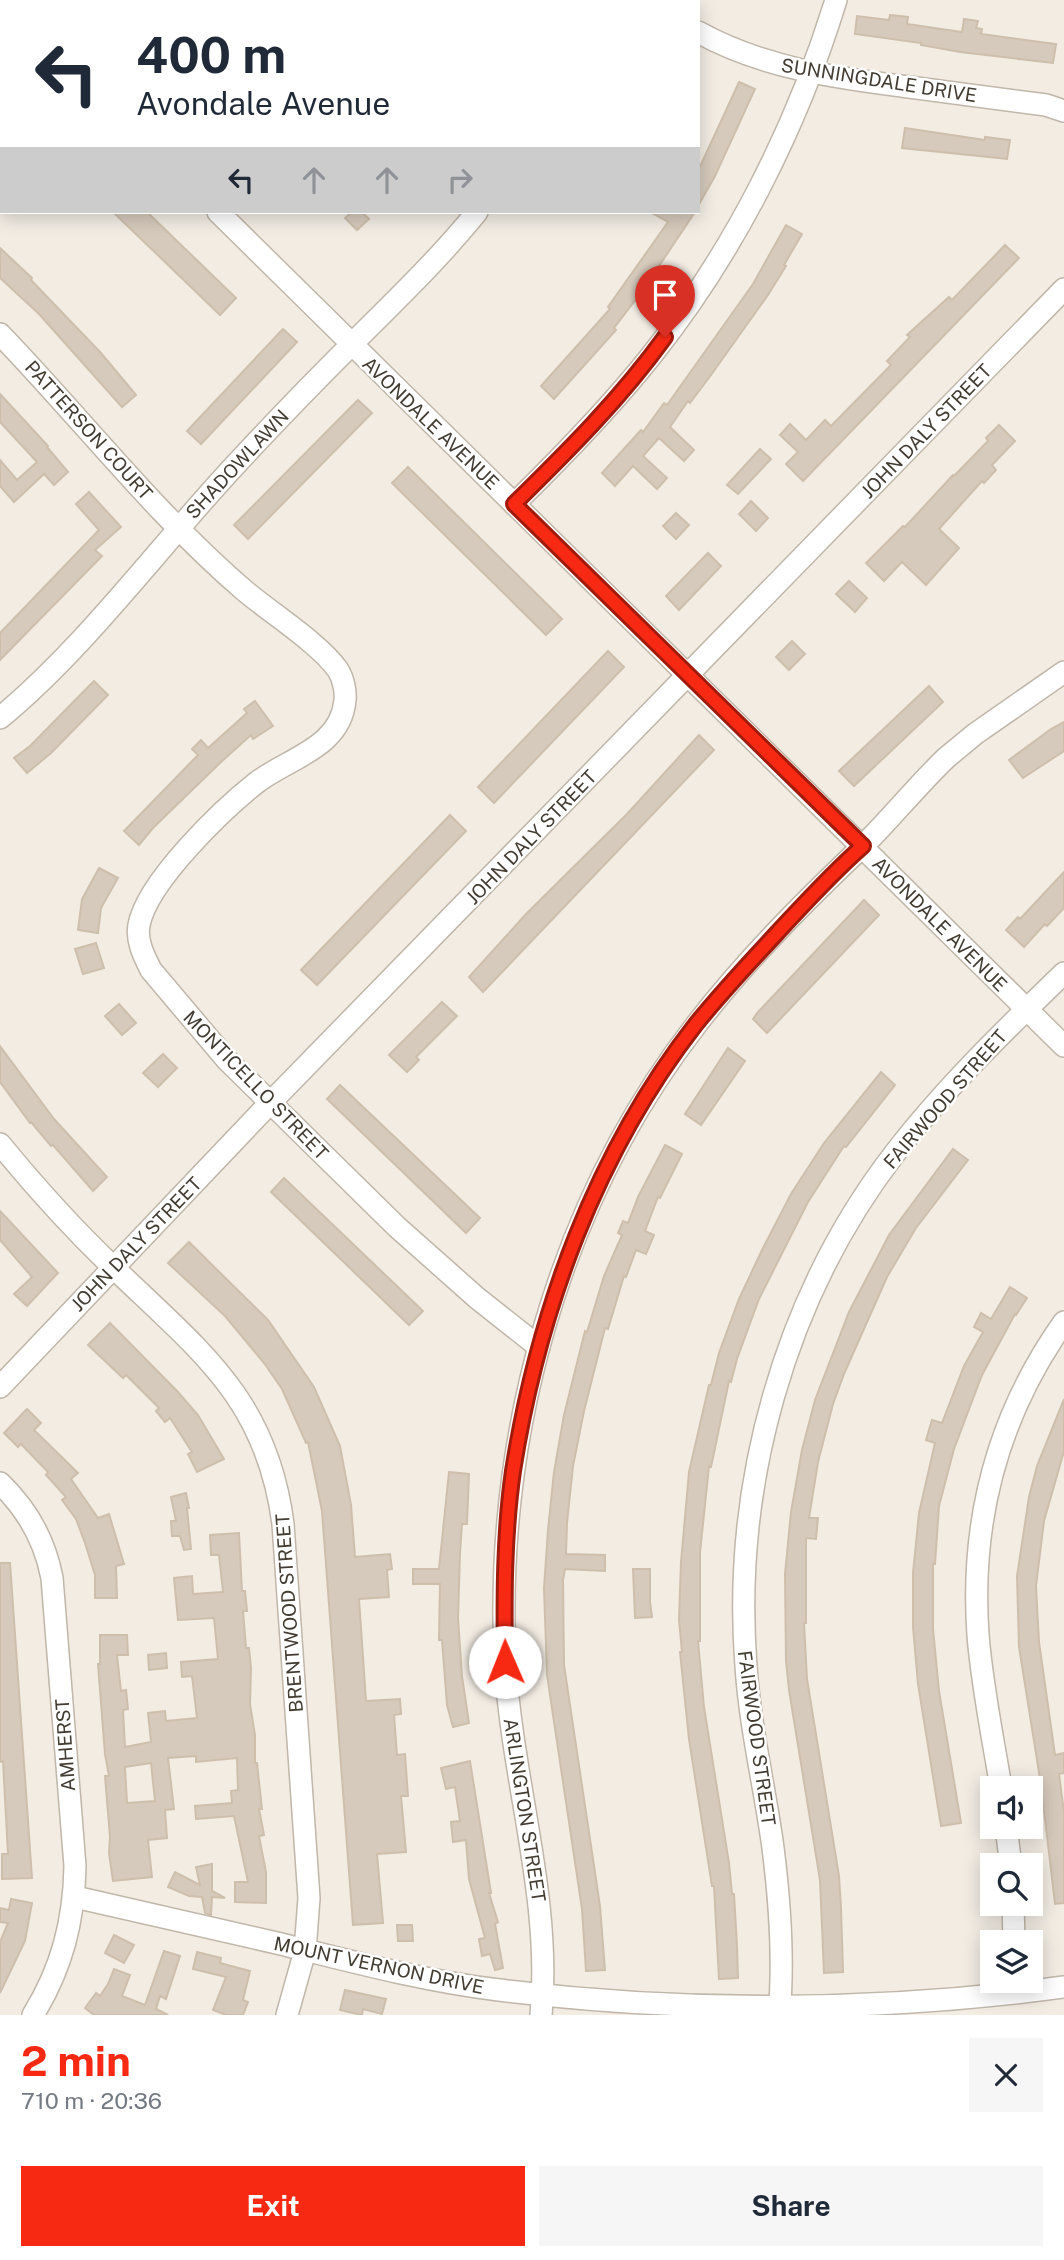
<!DOCTYPE html>
<html lang="en">
<head>
<meta charset="utf-8">
<style>
  :root { --surface:#fff; --page:#f6f6f7; --text:#1f2937; --muted:#747a83; --accent:#f82913 }
  body { margin:0; font-family:"Public Sans",sans-serif; background:var(--page); color:var(--text); height:100vh; display:flex; flex-direction:column; font-size:26px; white-space:nowrap }
  * { box-sizing:border-box; margin:0 }
  p { font-size:23px; color:var(--muted) }
  .icon { flex:none; width:38px; height:38px; fill:none; stroke:currentColor; stroke-width:2; stroke-linecap:round; stroke-linejoin:round }
  .map { position:relative; height:2015px; overflow:hidden }
  .side { display:flex; flex-direction:column; background:var(--surface); flex:1 }
  .side>* { flex:none }
  .banner { position:absolute; left:0px; top:0px; width:700px; height:214px; box-shadow:0 4px 18px #0003; background:#fff; color:var(--text); overflow:hidden }
  .fabs { position:absolute; left:980px; top:1776px; display:grid; gap:14px }
  .fabs a { display:grid; place-items:center; width:63px; height:63px; border-radius:0px; background:var(--surface); box-shadow:0 4px 18px #0003; font-size:35px }
  .pin { position:absolute; display:grid; place-items:center; width:60px; height:60px; color:#fff; margin:-72px -30px; border-radius:50% 50% 50% 0; rotate:-45deg; box-shadow:0 0 7px #0007 }
  .pin .icon { rotate:45deg }
  .me { position:absolute; width:77px; margin:-38px; rotate:359deg; stroke-linejoin:round; filter:drop-shadow(0 0 5px #0008) }
  .turn { display:flex; align-items:center; gap:24px; height:147px; padding:0 21px; font-size:32px }
  .turn .icon { width:91px; height:91px; stroke-width:2.5 }
  .turn b { display:block; font-size:49px; line-height:60px }
  .lanes { display:flex; align-items:center; height:66px; padding:0 21px; background:#0003; justify-content:center; gap:35px; direction:ltr }
  .lanes .off { opacity:.35 }
  .round { display:grid; place-items:center; flex:none; width:74px; height:74px; border-radius:0px; background:var(--page) }
  .summary { display:flex; align-items:center; justify-content:space-between; height:119px; padding:0 21px }
  h1 { font-size:42px; font-weight:700; line-height:52px; color:var(--accent) }
  .action { display:flex; gap:14px; margin-top:auto; padding:14px 21px }
  .action a { flex:1; height:80px; border-radius:0px; background:var(--accent); color:#fff; font-size:28px; font-weight:700; line-height:80px; text-align:center }
  .action a+a { background:var(--page); color:var(--text) }
  .map>svg:first-child { display:block }
  .building { fill:#d6cabc; stroke:#cebfac; stroke-width:2; fill-rule:evenodd }
  .lines { fill:none; stroke-linecap:round; stroke-linejoin:round }
  .minor-casing { stroke:#c0b6a9; stroke-width:24 }
  .minor { stroke:#fff; stroke-width:21 }
  .route-casing { stroke:#a11b0c; stroke-width:18 }
  .route { stroke:#f82913; stroke-width:12 }
  .labels { text-anchor:middle; stroke-width:5; stroke-linejoin:round; paint-order:stroke }
  .street-label { font-size:19px; fill:#433c33; stroke:#fff }
</style>
</head>
<body>
<div class="map">
<svg width="1064" height="2015" viewBox="0 0 1064 2015">
  <rect width="100%" height="100%" fill="#f2ece3"/>
  <!-- building -->
  <g class="building">
    <polygon points="890,15 908,17 907,24 962,32 964,19 978,21 976,28 982,29 981,34 1056,44 1053,63 960,52 921,45 921,43 855,34 857,16 889,20"/>
    <polygon points="739,82 755,89 715,176 698,206 698,171"/>
    <polygon points="905,128 985,140 985,137 1010,140 1007,159 902,148"/>
    <polygon points="113,212 147,212 236,298 220,315"/>
    <polygon points="352,212 362,212 369,219 357,230 345,218"/>
    <polygon points="650,212 695,212 655,272 656,273 614,328 616,330 554,399 541,386 610,309 608,307 668,222"/>
    <polygon points="786,225 802,234 784,265 786,266 768,295 711,375 690,403 688,401 670,427 694,450 684,461 659,438 643,456 667,478 657,489 633,466 615,486 602,473 641,430 643,432 664,403 667,405 753,284"/>
    <polygon points="1005,245 1019,258 803,481 786,464 798,452 780,435 790,424 806,440 825,420 831,426 891,365 887,361 910,337 907,335 949,297 952,300"/>
    <polygon points="0,248 32,278 31,280 101,353 136,395 122,407 39,314 0,278"/>
    <polygon points="283,329 297,342 201,444 187,431"/>
    <polygon points="0,394 48,446 47,447 68,472 54,485 44,474 14,502 0,486 0,460 17,480 37,462 0,422"/>
    <polygon points="358,400 372,413 248,539 234,525"/>
    <polygon points="999,425 1015,441 992,465 996,470 984,483 982,481 939,529 959,548 926,585 902,562 884,581 866,563 903,526 905,527 953,475 954,476 988,441 986,438"/>
    <polygon points="760,449 771,459 738,494 727,485"/>
    <polygon points="408,467 562,619 546,635 392,483"/>
    <polygon points="89,492 121,527 95,550 102,556 0,660 0,633 99,530 76,504"/>
    <polygon points="751,501 768,518 756,531 739,514"/>
    <polygon points="676,513 689,525 676,539 663,526"/>
    <polygon points="708,553 721,566 679,610 666,596"/>
    <polygon points="849,581 867,598 855,612 836,594"/>
    <polygon points="792,641 805,654 789,670 776,657"/>
    <polygon points="608,651 624,667 494,803 478,787"/>
    <polygon points="94,681 108,695 51,753 27,773 14,758 30,746"/>
    <polygon points="929,686 943,702 854,786 839,771"/>
    <polygon points="255,701 273,726 253,739 251,735 221,762 153,828 139,845 124,831 198,755 192,749 201,740 208,748 247,713 244,709"/>
    <polygon points="1064,722 1064,751 1023,778 1009,760 1051,729"/>
    <polygon points="699,735 714,750 483,992 469,977 526,914 627,814"/>
    <polygon points="450,815 466,831 317,985 301,970"/>
    <polygon points="99,868 118,878 101,908 98,933 78,930 82,899"/>
    <polygon points="1064,872 1064,908 1047,926 1045,924 1024,947 1006,930 1018,917 1020,919"/>
    <polygon points="864,900 879,915 767,1033 753,1019 758,1012"/>
    <polygon points="96,943 104,968 83,974 75,949"/>
    <polygon points="442,1002 457,1016 416,1057 419,1060 407,1072 389,1055"/>
    <polygon points="119,1004 136,1023 122,1035 105,1016"/>
    <polygon points="0,1046 54,1119 107,1177 93,1191 53,1145 51,1146 31,1122 30,1123 0,1082"/>
    <polygon points="728,1048 745,1061 701,1125 685,1114"/>
    <polygon points="163,1054 177,1068 158,1087 143,1073"/>
    <polygon points="881,1072 895,1085 846,1147 844,1146 808,1202 759,1299 737,1359 731,1382 729,1381 711,1467 709,1466 700,1553 700,1641 698,1641 704,1707 729,1863 732,1894 734,1894 737,1946 738,1978 719,1979 714,1886 712,1886 689,1739 680,1652 682,1652 679,1620 681,1562 689,1472 709,1385 711,1385 719,1353 739,1299 762,1250 791,1194 824,1143"/>
    <polygon points="340,1085 480,1218 466,1233 327,1099"/>
    <polygon points="665,1145 682,1154 660,1198 658,1197 645,1231 654,1235 646,1254 636,1250 626,1277 624,1276 608,1329 605,1328 584,1411 573,1466 567,1523 566,1554 605,1555 605,1571 565,1569 563,1580 564,1665 600,1906 605,1970 586,1971 582,1909 547,1675 544,1588 548,1530 554,1472 564,1415 585,1331 587,1332 604,1276 622,1235 618,1233 623,1221 628,1223 638,1197"/>
    <polygon points="953,1149 968,1160 916,1228 887,1277 844,1374 833,1404 818,1462 809,1518 818,1518 816,1539 806,1538 806,1623 804,1623 807,1679 839,1876 841,1908 843,1972 824,1973 820,1880 789,1690 786,1661 785,1574 791,1512 802,1450 815,1400 849,1312 889,1235"/>
    <polygon points="284,1178 423,1311 409,1325 271,1192"/>
    <polygon points="0,1211 58,1273 27,1306 14,1294 32,1277 0,1240"/>
    <polygon points="189,1242 268,1320 314,1387 340,1446 351,1505 355,1557 390,1554 392,1569 387,1570 389,1597 359,1599 366,1701 400,1699 401,1714 394,1715 397,1755 405,1754 408,1796 401,1796 406,1852 377,1854 383,1923 353,1925 322,1511 308,1442 306,1443 282,1389 264,1363 225,1316 168,1263"/>
    <polygon points="1010,1287 1027,1298 1016,1315 1015,1314 982,1375 954,1449 939,1506 935,1564 933,1564 933,1629 939,1691 961,1823 941,1826 918,1684 913,1627 913,1573 919,1513 935,1443 926,1440 932,1420 942,1423 964,1366 983,1332 974,1327 981,1313 991,1319"/>
    <polygon points="110,1323 177,1391 198,1415 224,1459 197,1472 188,1454 192,1452 170,1418 165,1422 156,1411 159,1408 126,1375 123,1378 88,1345"/>
    <polygon points="1064,1399 1064,1451 1044,1521 1036,1586 1039,1642 1055,1755 1064,1753 1064,1773 1059,1774 1064,1812 1064,1903 1055,1904 1041,1785 1019,1647 1017,1576 1029,1497 1037,1466"/>
    <polygon points="27,1409 41,1423 34,1430 78,1473 71,1479 98,1518 109,1514 124,1564 116,1566 117,1598 95,1598 95,1575 85,1543 76,1519 62,1500 66,1497 46,1475 48,1472 21,1444 18,1447 4,1433"/>
    <polygon points="449,1472 469,1474 467,1524 462,1524 460,1553 458,1618 462,1676 469,1723 453,1727 447,1705 442,1640 439,1640 440,1584 413,1584 413,1569 439,1569"/>
    <polygon points="186,1493 189,1508 187,1508 191,1549 184,1550 180,1536 172,1536 171,1521 176,1521 171,1497"/>
    <path d="M239,1533L242,1591H245L247,1611H243L246,1648H249L251,1668L250,1704L255,1735V1763H257L262,1809H259L264,1835L259,1836L266,1872V1903L235,1902V1882H248L234,1816L196,1819L195,1806L232,1803L231,1791L238,1790L237,1758L196,1762V1756L168,1758L174,1809L165,1810L167,1838L148,1840L152,1877L113,1881L109,1853L110,1837L105,1776H109L105,1754L98,1664H100V1635H127L128,1655H117L121,1691L126,1690L128,1709L123,1710L125,1747L151,1742L148,1713L165,1711L166,1721L197,1718L192,1676L182,1677L181,1662L218,1659L214,1618L178,1620L174,1578L192,1576L193,1594L223,1592L219,1555H211L210,1535ZM151,1763L155,1801L127,1803L125,1767Z"/>
    <polygon points="0,1563 10,1563 32,1878 2,1879 2,1854 8,1854 3,1761 0,1762"/>
    <polygon points="633,1569 650,1569 650,1602 652,1617 635,1618"/>
    <polygon points="166,1653 167,1668 149,1670 148,1655"/>
    <polygon points="470,1761 491,1893 489,1893 498,1922 495,1924 503,1968 495,1970 490,1954 482,1956 479,1939 485,1938 469,1879 466,1840 453,1842 451,1822 460,1821 455,1787 446,1789 441,1768"/>
    <polygon points="212,1864 212,1891 225,1898 212,1897 211,1915 205,1913 202,1897 189,1896 168,1887 175,1872 200,1885 196,1867"/>
    <polygon points="11,1899 32,1903 25,1941 0,1993 0,1942 8,1923 0,1922 0,1908 9,1910"/>
    <polygon points="397,1925 412,1925 413,1941 398,1941"/>
    <polygon points="114,1935 134,1945 124,1963 105,1953"/>
    <polygon points="164,1951 180,1956 166,1999 160,1996 156,2009 168,2015 94,2015 85,2008 96,1993 100,1996 108,1984 114,1969 130,1975 122,1996 145,2005"/>
    <polygon points="197,1952 221,1958 220,1963 250,1971 243,2000 248,2002 243,2015 226,2015 213,2010 226,1977 193,1969"/>
    <polygon points="345,1990 386,1999 382,2014 363,2009 362,2015 340,2010"/>
  </g>
  <g class="lines">
    <!-- minor casing -->
    <g class="minor-casing">
      <g id="minor">
        <polyline points="2,0 4,2"/>
        <polyline points="647,0 649,2"/>
        <polyline points="54,2 56,0"/>
        <polyline points="370,2 372,0"/>
        <polyline points="594,2 595,0"/>
        <path d="M698,32C763,68 836,78 909,87C954,93 1000,99 1046,105L1064,111"/>
        <polyline points="218,212 1064,1046"/>
        <path d="M0,334C82,419 155,514 245,591C271,613 320,644 338,670C343,678 346,691 345,700C341,748 288,758 256,783C222,810 147,882 139,925C136,941 144,956 151,970L227,1060L397,1227L477,1298L539,1347"/>
        <path d="M514,504C562,457 609,409 651,356C734,252 797,127 836,0"/>
        <path d="M0,718C88,645 160,545 239,461C276,421 314,382 353,343C397,299 438,260 477,212"/>
        <path d="M0,1144C36,1188 74,1230 115,1269C200,1351 267,1399 283,1524L309,1898L305,1951L287,2015"/>
        <polyline points="0,1387 270,1103 1064,289"/>
        <path d="M0,1483C27,1509 45,1541 52,1578L75,1866C74,1921 62,1968 33,2015"/>
        <path d="M1001,1788C993,1738 982,1686 978,1635C970,1521 998,1415 1064,1322"/>
        <polyline points="1006,1827 1011,1866"/>
        <path d="M75,1897C143,1913 212,1928 281,1944C353,1962 425,1981 499,1990C687,2013 876,2012 1064,1987"/>
        <polyline points="1013,1904 1014,1942"/>
        <path d="M541,2015C552,1895 511,1779 505,1659C495,1436 558,1203 696,1025C746,960 805,901 864,845C892,817 917,786 946,758L975,734L1064,672"/>
        <path d="M779,2015C784,1961 780,1903 773,1848C765,1788 750,1728 746,1666C732,1486 784,1297 895,1153C945,1088 1005,1030 1064,973"/>
      </g>
    </g>
    <!-- minor -->
    <use href="#minor" class="minor"/>
  </g>
  <g class="lines">
    <!-- route casing -->
    <g class="route-casing">
      <path id="route" d="M505,1662C504,1598 504,1534 513,1471C538,1312 596,1152 696,1024C722,992 749,963 777,933C805,903 832,873 863,846L514,504C568,451 621,398 665,337"/>
    </g>
    <!-- route -->
    <use href="#route" class="route"/>
  </g>
  <g class="labels">
    <!-- street labels -->
    <g class="street-label">
      <text transform="translate(879 80) rotate(9)" y="7">SUNNINGDALE DRIVE</text>
      <text transform="translate(431 423) rotate(44)" y="7">AVONDALE AVENUE</text>
      <text transform="translate(89 430) rotate(48)" y="7">PATTERSON COURT</text>
      <text transform="translate(926 431) rotate(-46)" y="7">JOHN DALY STREET</text>
      <text transform="translate(237 464) rotate(-47)" y="7">SHADOWLAWN</text>
      <text transform="translate(531 837) rotate(-46)" y="7">JOHN DALY STREET</text>
      <text transform="translate(940 924) rotate(45)" y="7">AVONDALE AVENUE</text>
      <text transform="translate(256 1085) rotate(46)" y="7">MONTICELLO STREET</text>
      <text transform="translate(945 1099) rotate(-49)" y="7">FAIRWOOD STREET</text>
      <text transform="translate(136 1244) rotate(-46)" y="7">JOHN DALY STREET</text>
      <text transform="translate(289 1613) rotate(-94)" y="7">BRENTWOOD STREET</text>
      <text transform="translate(757 1738) rotate(82)" y="7">FAIRWOOD STREET</text>
      <text transform="translate(65 1745) rotate(-94)" y="7">AMHERST</text>
      <text transform="translate(525 1810) rotate(81)" y="7">ARLINGTON STREET</text>
      <text transform="translate(379 1965) rotate(12)" y="7">MOUNT VERNON DRIVE</text>
    </g>
  </g>
</svg>
<div class="fabs">
<a><svg class="icon" aria-label="sound" viewBox="0 0 24 24"><path d="M4 9h4l5-4v14l-5-4H4zM17 9q2 3 0 6"/></svg></a>
<a><svg class="icon" aria-label="search" viewBox="0 0 24 24"><circle cx="10" cy="10" r="6"/><path d="M15 15l6 6"/></svg></a>
<a><svg class="icon" aria-label="layers" viewBox="0 0 24 24"><path d="M12 4l9 5-9 5-9-5zM3 14l9 5 9-5"/></svg></a>
</div>
<div class="pin" style="left:665px;top:337px;background:#d93025"><svg class="icon" aria-label="arrive" viewBox="0 0 24 24"><path d="M6 21V4h12l-3 4 3 4H6"/></svg></div>
<svg class="me" style="left:505px;top:1662px" viewBox="-20 -20 40 40"><circle r="19" fill="#fff"/><path d="M0-13L10 11 0 6-10 11z" fill="#f82913"/></svg>
<div class="banner">
<div class="turn"><svg class="icon" aria-label="left" viewBox="0 0 24 24"><path d="M17 20v-9H6M10 6l-5 5 5 5"/></svg><div><b>400 m</b>Avondale Avenue</div></div>
<div class="lanes"><svg class="icon" aria-label="left" viewBox="0 0 24 24"><path d="M17 20v-9H6M10 6l-5 5 5 5"/></svg><svg class="icon off" aria-label="ahead" viewBox="0 0 24 24"><path d="M12 20V5M6 11l6-6 6 6"/></svg><svg class="icon off" aria-label="ahead" viewBox="0 0 24 24"><path d="M12 20V5M6 11l6-6 6 6"/></svg><svg class="icon off" aria-label="right" viewBox="0 0 24 24"><path d="M7 20v-9h11M14 6l5 5-5 5"/></svg></div>
</div>
</div>
<section class="side">
<div class="summary"><div><h1>2 min</h1><p>710 m · 20:36</p></div><a class="round"><svg class="icon" aria-label="close" viewBox="0 0 24 24"><path d="M6 6l12 12M18 6L6 18"/></svg></a></div>
<div class="action"><a>Exit</a><a>Share</a></div>
</section>
</body>
</html>
